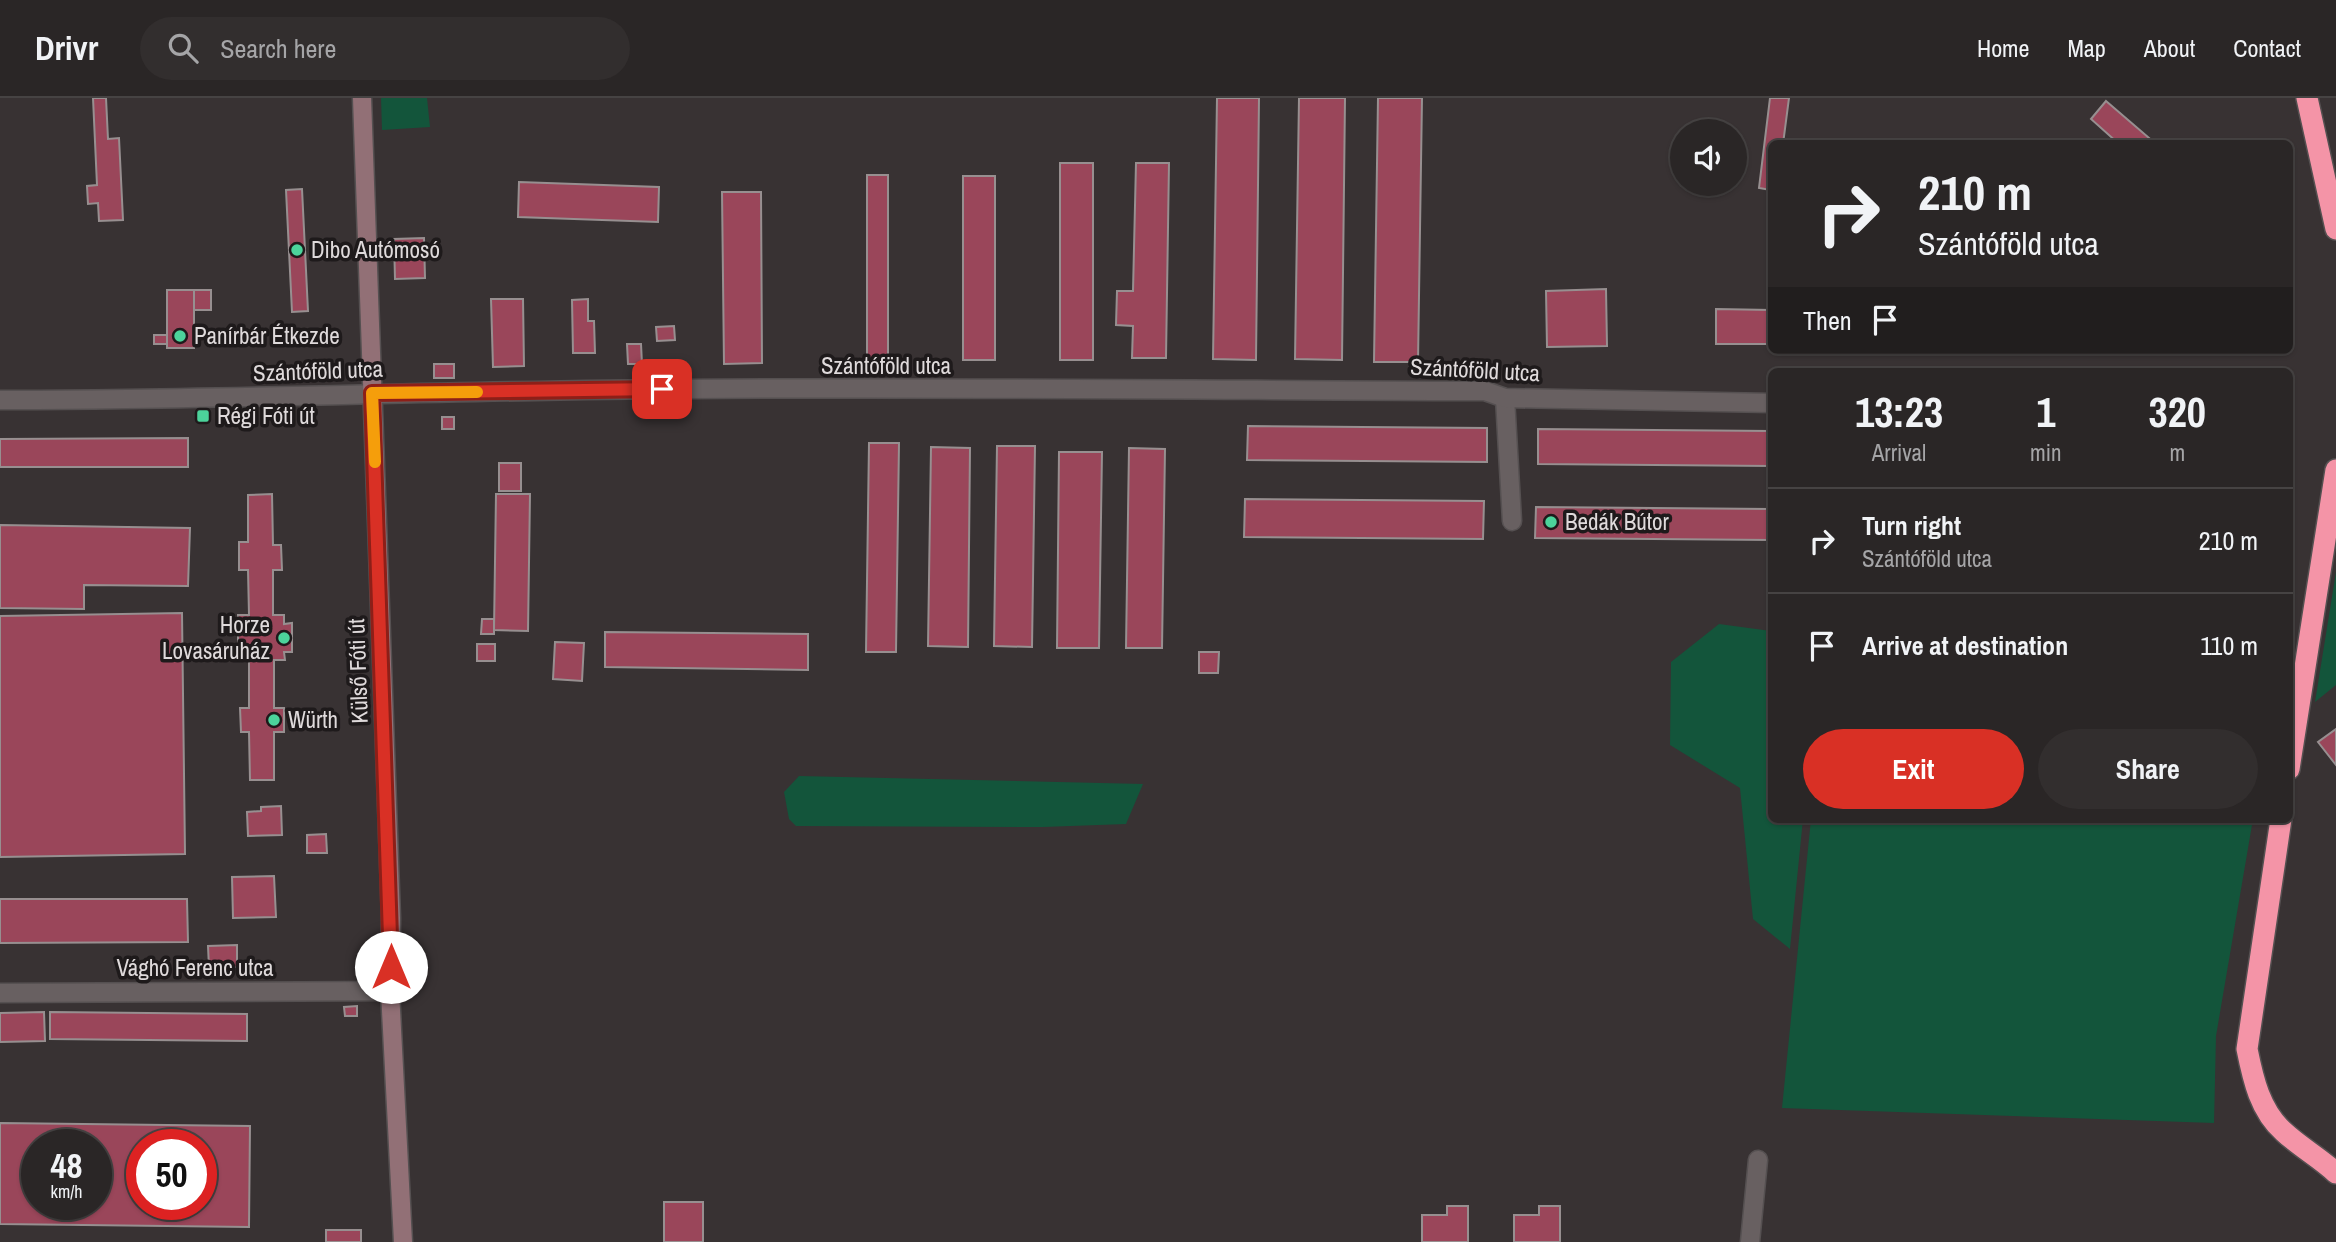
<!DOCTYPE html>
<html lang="en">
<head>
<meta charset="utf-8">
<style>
  :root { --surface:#2a2626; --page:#322e2e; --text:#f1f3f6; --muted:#a5a5a7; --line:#464343; --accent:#d93025 }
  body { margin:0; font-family:"Archivo Narrow",sans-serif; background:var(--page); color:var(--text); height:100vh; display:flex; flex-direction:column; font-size:26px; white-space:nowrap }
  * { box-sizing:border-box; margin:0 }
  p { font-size:23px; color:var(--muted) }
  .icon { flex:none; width:38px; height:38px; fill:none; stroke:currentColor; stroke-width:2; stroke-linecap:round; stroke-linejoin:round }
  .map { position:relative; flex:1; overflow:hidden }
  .side { position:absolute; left:1768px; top:270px; width:525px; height:455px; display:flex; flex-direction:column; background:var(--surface); border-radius:10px; box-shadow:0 2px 5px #0004,0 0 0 2px var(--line) }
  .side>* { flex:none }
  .guide { position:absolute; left:1768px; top:42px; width:525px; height:214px; border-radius:10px; box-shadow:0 2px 5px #0004,0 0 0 2px var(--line); background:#2a2626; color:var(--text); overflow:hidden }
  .buttons { position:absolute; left:1670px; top:21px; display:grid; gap:14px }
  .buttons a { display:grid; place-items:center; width:77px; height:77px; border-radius:50%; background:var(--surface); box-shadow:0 2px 5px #0004,0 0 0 2px var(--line); font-size:35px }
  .speed { position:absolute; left:21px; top:1031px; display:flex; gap:14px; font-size:35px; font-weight:700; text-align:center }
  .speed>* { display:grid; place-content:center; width:91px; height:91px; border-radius:50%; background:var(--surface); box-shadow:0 2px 5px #0004,0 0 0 2px var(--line); line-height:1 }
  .speed small { font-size:18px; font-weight:400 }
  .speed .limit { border:10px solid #d22; background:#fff; color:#111 }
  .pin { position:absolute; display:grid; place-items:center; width:60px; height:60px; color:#fff; margin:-30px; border-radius:14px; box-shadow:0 4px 10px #0006 }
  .me { position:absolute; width:77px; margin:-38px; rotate:0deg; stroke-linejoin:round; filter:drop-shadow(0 0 5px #0008) }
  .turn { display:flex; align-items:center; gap:24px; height:147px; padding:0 35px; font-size:32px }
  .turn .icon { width:91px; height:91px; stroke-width:2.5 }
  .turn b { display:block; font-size:49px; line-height:60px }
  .then { display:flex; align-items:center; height:66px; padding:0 35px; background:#0003; gap:14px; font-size:26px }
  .eta { display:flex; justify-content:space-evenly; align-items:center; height:119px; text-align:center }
  .eta b { font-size:42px; font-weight:700; line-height:49px }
  .cta { display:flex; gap:14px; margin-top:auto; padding:14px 35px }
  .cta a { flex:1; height:80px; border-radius:42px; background:var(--accent); color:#fff; font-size:28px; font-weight:700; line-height:80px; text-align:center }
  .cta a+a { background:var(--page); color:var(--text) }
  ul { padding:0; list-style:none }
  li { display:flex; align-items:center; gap:21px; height:105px; padding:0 35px; border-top:2px solid var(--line) }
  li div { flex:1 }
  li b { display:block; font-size:26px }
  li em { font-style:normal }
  header { display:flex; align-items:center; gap:42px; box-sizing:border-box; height:98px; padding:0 35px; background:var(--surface); border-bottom:2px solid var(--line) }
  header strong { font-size:33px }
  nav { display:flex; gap:38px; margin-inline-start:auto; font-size:24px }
  .search { width:490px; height:63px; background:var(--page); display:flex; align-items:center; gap:18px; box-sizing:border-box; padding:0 24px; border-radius:38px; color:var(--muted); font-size:26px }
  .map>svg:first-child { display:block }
  .green { fill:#13553b }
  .building { fill:#9a465a; stroke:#978f90; stroke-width:2; fill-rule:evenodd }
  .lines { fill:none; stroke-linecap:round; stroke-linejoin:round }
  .street-casing { stroke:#555051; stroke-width:21 }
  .secondary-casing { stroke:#555051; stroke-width:21 }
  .highway-casing { stroke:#555051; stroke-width:24 }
  .street { stroke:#686061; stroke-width:18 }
  .secondary { stroke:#927076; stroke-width:18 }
  .highway { stroke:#f494a7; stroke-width:21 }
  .route-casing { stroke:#8d1f18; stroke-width:18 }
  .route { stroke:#d93025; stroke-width:12 }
  .slow { stroke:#f59e0b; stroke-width:12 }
  .poi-dot { fill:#4cd39b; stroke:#1e1a1b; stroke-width:2.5 }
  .labels { text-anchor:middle; stroke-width:7; stroke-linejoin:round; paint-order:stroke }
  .poi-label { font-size:23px; fill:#dfdadb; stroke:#1e1a1b; text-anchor:start }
  .street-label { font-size:23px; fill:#dfdadb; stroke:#1e1a1b }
</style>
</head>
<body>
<header>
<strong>Drivr</strong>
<div class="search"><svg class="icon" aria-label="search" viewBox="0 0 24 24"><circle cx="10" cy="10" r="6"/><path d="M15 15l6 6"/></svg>Search here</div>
<nav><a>Home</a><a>Map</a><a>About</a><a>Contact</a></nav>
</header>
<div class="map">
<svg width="2336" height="1144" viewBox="0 0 2336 1144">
  <rect width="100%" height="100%" fill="#383233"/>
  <!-- green -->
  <g class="green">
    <polygon points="381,0 427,0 430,29 382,32"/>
    <polygon points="2336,474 2336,587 2315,604"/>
    <polygon points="1719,526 1771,533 1771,721 1803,721 1790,851 1753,821 1740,690 1670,647 1671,564"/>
    <polygon points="799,678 1143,686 1126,726 1043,729 796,728 789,721 784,694"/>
    <polygon points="1811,721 2253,721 2216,938 2214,1025 1782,1010"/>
  </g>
  <!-- building -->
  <g class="building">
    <polygon points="93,0 106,0 108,41 119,40 123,122 99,123 98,105 88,106 87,88 97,87"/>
    <polygon points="1217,0 1259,0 1256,262 1213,261"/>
    <polygon points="1299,0 1345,0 1342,262 1295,261"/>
    <polygon points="1378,0 1422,0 1418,264 1374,264"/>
    <polygon points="1770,0 1789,0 1783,46 1771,46 1771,92 1759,90"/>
    <polygon points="2106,3 2156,46 2119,46 2091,21"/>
    <rect x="1060" y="65" width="33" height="197"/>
    <polygon points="1136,65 1169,65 1166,260 1132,260 1133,228 1116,227 1117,193 1133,193"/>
    <rect x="867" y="77" width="21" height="186"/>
    <rect x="963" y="78" width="32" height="184"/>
    <polygon points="519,84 659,89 658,124 518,119"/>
    <polygon points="302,91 308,213 292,214 286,92"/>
    <polygon points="722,94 761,94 762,265 724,266"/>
    <polygon points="424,140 425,180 395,181 394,141"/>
    <polygon points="1606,191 1607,248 1547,249 1546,193"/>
    <rect x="167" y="192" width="27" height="58"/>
    <rect x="194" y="192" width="17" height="20"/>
    <polygon points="491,201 523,201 524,268 493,269"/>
    <polygon points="588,201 588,223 594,223 595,255 573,255 572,202"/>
    <polygon points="1716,211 1771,212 1771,246 1716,246"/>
    <polygon points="674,228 675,242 657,243 656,229"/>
    <rect x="154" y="237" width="13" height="9"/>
    <polygon points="627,246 641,246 642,266 628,266"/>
    <rect x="434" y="266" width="20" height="14"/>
    <rect x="442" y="319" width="12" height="12"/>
    <polygon points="1248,328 1487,330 1487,364 1247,362"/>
    <polygon points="1538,331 1771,333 1771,368 1538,366"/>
    <polygon points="188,340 188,369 0,369 0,341"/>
    <polygon points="869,345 899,345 896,554 866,554"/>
    <polygon points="997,348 1035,348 1032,549 994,548"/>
    <polygon points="931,349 970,350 968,549 928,548"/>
    <polygon points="1129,350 1165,351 1162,550 1126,550"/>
    <polygon points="1059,354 1102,354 1099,550 1057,550"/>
    <rect x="499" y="365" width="22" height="28"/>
    <polygon points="272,396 273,447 281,447 282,472 273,472 273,517 284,517 284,526 292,525 292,554 284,554 285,562 274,562 274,610 284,610 284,634 274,634 274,682 250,682 249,634 241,634 240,610 249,610 249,563 238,563 238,517 249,517 248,472 239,472 239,444 248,444 248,397"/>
    <polygon points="496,396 530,396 528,533 494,532"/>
    <polygon points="1245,401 1484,403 1483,441 1244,439"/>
    <polygon points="1536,409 1771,411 1771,442 1535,440"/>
    <polygon points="0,427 190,430 188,488 84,487 84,511 0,510"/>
    <polygon points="182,515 185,756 0,759 0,518"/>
    <polygon points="482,521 494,521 494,536 481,536"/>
    <polygon points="605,534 808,536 808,572 605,569"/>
    <polygon points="555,544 584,545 582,583 553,581"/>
    <rect x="477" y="546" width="18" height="17"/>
    <polygon points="1199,554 1219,554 1218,575 1199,575"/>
    <polygon points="2336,631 2336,667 2318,644"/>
    <polygon points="281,708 282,737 248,738 247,714 261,713 261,709"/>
    <polygon points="326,736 327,755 307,755 307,737"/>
    <polygon points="274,778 276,819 233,820 232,779"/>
    <polygon points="0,801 187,801 188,844 0,845"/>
    <polygon points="237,847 237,869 209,870 208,848"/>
    <polygon points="357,908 357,918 345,918 344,909"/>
    <polygon points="44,914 45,943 0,944 0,915"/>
    <polygon points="50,914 247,916 247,943 50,941"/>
    <path d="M0,1025L250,1028L249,1129L0,1126ZM37,1046H96V1106H37ZM142,1046H201V1106H142Z"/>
    <rect x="664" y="1104" width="39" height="40"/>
    <polygon points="1447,1108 1468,1108 1468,1144 1422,1144 1422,1117 1447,1117"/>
    <polygon points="1539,1108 1560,1108 1560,1144 1514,1144 1514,1117 1539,1117"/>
    <rect x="326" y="1132" width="35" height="12"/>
  </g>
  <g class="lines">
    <!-- street casing -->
    <g class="street-casing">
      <g id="street">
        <polyline points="1505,300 1512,423"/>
        <path d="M0,302C229,302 458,292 687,291C953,289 1219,292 1485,293L1505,300L1771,305"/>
        <polyline points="0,895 390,893"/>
        <polyline points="1750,1144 1758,1062"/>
      </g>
    </g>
    <!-- secondary casing -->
    <g class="secondary-casing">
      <polyline id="secondary" points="362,0 391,820 390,893 403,1144"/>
    </g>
    <!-- highway casing -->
    <g class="highway-casing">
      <g id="highway">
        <polyline points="2307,0 2336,131"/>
        <polyline points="2289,671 2336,372"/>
        <path d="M2281,721L2247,951C2253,981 2260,1013 2284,1034C2300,1049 2320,1060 2336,1075"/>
      </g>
    </g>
    <!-- street -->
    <use href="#street" class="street"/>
    <!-- secondary -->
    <use href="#secondary" class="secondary"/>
    <!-- highway -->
    <use href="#highway" class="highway"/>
  </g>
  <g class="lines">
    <!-- route casing -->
    <g class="route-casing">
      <polyline id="route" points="391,869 372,295 662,291"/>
    </g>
    <!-- route -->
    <use href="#route" class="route"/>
    <!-- slow -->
    <polyline class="slow" points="375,364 372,295 477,294"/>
  </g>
  <!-- markers -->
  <g class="poi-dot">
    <circle cx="297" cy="152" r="7"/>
    <circle cx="180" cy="238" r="7"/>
    <rect x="196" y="311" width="14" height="14" rx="3.5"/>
    <circle cx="1551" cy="424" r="7"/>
    <circle cx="284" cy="540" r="7"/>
    <circle cx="274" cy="622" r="7"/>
  </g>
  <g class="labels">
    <!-- poi labels -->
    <g class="poi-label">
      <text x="311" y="160">Dibo Autómosó</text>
      <text x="194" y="246">Panírbár Étkezde</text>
      <text x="217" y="326">Régi Fóti út</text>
      <text x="1565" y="432">Bedák Bútor</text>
      <text x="270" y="535" text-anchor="end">Horze<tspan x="270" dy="26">Lovasáruház</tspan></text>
      <text x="288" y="630">Würth</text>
    </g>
    <!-- street labels -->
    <g class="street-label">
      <text x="886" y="276">Szántóföld utca</text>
      <text transform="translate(1475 272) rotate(3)" y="8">Szántóföld utca</text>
      <text transform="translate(318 273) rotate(-2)" y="8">Szántóföld utca</text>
      <text transform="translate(358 573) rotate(-92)" y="8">Külső Fóti út</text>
      <text x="195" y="878">Vághó Ferenc utca</text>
    </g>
  </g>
</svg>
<div class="buttons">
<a><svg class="icon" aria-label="sound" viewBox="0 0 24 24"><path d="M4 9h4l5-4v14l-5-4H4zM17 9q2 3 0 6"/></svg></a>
</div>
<div class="speed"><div>48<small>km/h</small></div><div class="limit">50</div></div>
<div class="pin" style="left:662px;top:291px;background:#d93025"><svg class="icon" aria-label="arrive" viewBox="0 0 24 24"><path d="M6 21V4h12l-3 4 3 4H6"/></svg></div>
<svg class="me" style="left:391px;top:869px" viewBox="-20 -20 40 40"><circle r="19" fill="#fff"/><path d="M0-13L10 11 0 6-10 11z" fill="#d93025"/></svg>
<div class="guide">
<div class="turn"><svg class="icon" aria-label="right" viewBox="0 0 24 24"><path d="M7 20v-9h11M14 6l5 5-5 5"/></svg><div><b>210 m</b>Szántóföld utca</div></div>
<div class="then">Then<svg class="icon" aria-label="arrive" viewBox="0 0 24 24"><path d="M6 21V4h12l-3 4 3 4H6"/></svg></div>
</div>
<section class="side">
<div class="eta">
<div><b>13:23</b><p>Arrival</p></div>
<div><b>1</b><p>min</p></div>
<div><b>320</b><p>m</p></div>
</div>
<ul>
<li><svg class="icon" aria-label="right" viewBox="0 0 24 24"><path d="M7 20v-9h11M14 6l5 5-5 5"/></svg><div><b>Turn right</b><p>Szántóföld utca</p></div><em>210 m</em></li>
<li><svg class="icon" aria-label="arrive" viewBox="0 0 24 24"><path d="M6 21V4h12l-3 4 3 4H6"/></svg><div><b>Arrive at destination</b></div><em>110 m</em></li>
</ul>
<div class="cta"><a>Exit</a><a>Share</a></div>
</section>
</div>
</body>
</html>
